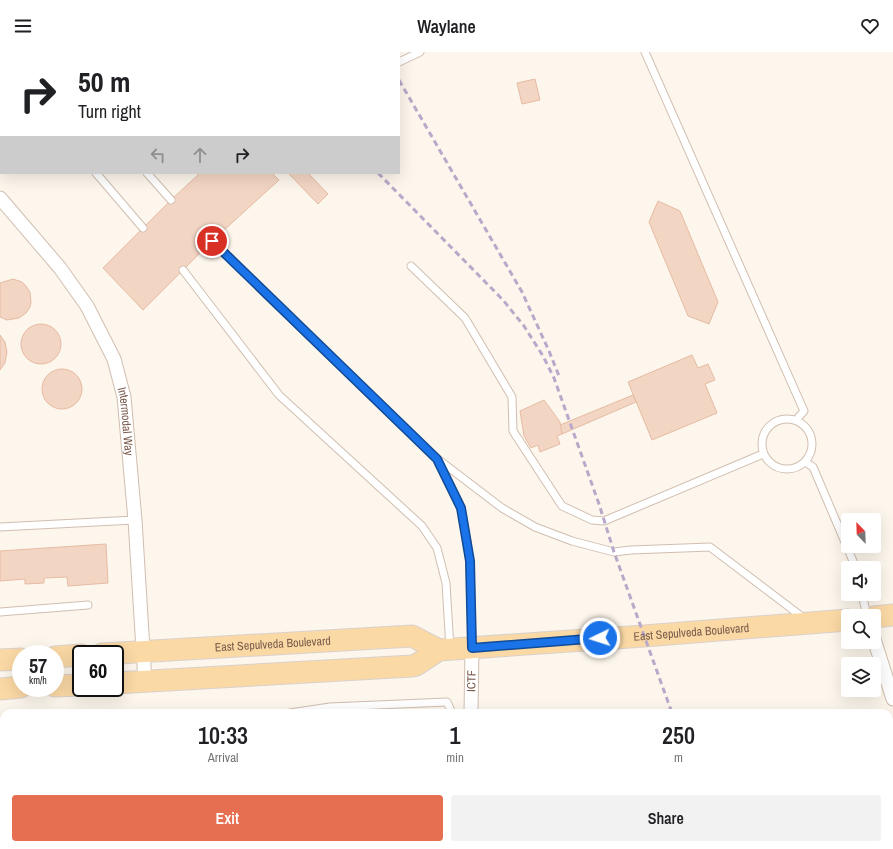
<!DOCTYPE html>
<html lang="en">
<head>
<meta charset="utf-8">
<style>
  :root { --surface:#fff; --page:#f2f2f2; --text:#202124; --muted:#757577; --accent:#e76f51 }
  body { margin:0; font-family:"Archivo Narrow",sans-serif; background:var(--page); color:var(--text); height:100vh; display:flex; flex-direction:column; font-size:15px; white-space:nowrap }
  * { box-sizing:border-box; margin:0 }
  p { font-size:13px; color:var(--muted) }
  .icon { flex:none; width:22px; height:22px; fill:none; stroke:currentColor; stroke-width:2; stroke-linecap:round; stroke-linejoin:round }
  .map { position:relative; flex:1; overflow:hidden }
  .drawer { position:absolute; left:0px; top:657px; width:893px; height:140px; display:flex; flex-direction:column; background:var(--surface); border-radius:12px 12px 0 0; box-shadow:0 4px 16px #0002 }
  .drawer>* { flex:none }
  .top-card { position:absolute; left:0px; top:0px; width:400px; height:122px; box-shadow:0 4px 16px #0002; background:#fff; color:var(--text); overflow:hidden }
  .needle { width:26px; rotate:337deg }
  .tools { position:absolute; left:841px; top:461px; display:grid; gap:8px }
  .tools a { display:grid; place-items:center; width:40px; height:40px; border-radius:4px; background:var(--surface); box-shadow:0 4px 16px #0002; font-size:20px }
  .speed { position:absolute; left:12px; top:593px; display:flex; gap:8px; font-size:20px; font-weight:700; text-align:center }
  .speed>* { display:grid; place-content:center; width:52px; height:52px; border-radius:50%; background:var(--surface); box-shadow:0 4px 16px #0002; line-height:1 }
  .speed small { font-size:10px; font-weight:400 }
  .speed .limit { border:2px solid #111; border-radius:6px; background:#fff; color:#111 }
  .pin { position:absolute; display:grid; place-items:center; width:34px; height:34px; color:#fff; margin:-17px; border:2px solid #fff; border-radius:50%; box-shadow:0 1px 4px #0007 }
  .me { position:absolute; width:44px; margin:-22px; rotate:266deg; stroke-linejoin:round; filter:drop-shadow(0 0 3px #0008) }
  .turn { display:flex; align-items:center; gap:14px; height:84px; padding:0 12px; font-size:18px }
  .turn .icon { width:52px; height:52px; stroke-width:2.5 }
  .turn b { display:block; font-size:28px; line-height:34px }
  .lanes { display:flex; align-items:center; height:38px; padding:0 12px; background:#0003; justify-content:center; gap:20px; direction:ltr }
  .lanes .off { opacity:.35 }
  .eta { display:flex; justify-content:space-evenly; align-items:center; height:68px; text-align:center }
  .eta b { font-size:24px; font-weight:600; line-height:28px }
  .primary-button { display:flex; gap:8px; margin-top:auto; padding:8px 12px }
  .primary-button a { flex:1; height:46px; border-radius:4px; background:var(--accent); color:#fff; font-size:16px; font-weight:600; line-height:46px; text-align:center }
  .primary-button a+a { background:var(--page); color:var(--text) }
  header { display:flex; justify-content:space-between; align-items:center; height:52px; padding:0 12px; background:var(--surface); font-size:18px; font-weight:600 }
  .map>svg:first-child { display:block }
  .building { fill:#f3d5c3; stroke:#e6bba3 }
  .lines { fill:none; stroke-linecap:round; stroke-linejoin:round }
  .service-casing { stroke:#d1beb0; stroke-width:9 }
  .minor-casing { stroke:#d1beb0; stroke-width:15 }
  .primary-casing { stroke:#dad1cd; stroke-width:23 }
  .service { stroke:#fff; stroke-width:7 }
  .minor { stroke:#fff; stroke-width:13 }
  .primary { stroke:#fbd9a5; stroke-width:21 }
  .rail { stroke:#b9a8c9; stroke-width:3; stroke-dasharray:6 4; stroke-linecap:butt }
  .route-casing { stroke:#114b97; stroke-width:10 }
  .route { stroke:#1a73e8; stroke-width:7 }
  .labels { text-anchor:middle; stroke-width:3; stroke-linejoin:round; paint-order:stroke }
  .street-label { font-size:12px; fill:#7a5c4d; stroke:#fffaf3 }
</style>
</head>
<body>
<header><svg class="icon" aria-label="menu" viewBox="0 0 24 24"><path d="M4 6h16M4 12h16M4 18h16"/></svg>Waylane<svg class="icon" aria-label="heart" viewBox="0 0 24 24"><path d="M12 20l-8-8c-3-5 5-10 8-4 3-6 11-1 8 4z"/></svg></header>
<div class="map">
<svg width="893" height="797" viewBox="0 0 893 797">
  <rect width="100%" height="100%" fill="#fdf6ec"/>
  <!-- building -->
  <g class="building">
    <polygon points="535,27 540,48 522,52 517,31"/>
    <polygon points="200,121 272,121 279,128 212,189 143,258 103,216 171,148"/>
    <polygon points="291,121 308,121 328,142 318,152 289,122"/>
    <polygon points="658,149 680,159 718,250 709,272 688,264 649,170"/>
    <polygon points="13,227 22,230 26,234 30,240 31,250 30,255 26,261 19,266 7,268 0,265 0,231"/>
    <circle cx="41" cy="292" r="20"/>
    <polygon points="0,283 5,290 7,300 5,311 0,318"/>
    <polygon points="692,303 698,316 708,312 715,328 705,332 717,361 652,388 628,330"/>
    <circle cx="62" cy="337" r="20"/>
    <polygon points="633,343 636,350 562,382 560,373"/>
    <polygon points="544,348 560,370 562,382 557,384 560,392 540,400 538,393 531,396 524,384 520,359"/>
    <polygon points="106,492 108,531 68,534 67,525 44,526 44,531 25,532 25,527 0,529 0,499"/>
    <polygon points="0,730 4,730 4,747 0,748"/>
  </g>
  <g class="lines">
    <!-- service casing -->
    <g class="service-casing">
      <g id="service">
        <polyline points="35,0 36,1"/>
        <polyline points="344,0 347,1"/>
        <polyline points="645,0 804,359 796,368"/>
        <polyline points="0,9 1,11"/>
        <polyline points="399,10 420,0"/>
        <polyline points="96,121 143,176"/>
        <polyline points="147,121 171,148"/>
        <polyline points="212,189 437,407 461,456 470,509 472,594"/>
        <polyline points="411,214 465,266 512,345 513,379 562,454 592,468 604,469 763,402"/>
        <polyline points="183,218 279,343 422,474 437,496 446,531 450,597"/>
        <circle cx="787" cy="392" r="25"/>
        <polyline points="439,408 502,456 535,475 572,489 614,500 631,498 710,495 805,567"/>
        <polyline points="805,410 813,415 856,516"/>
        <polyline points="0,475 135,468"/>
        <polyline points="862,542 867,564"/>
        <polyline points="0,560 88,553"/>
        <polyline points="290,661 330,655 447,650 452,661"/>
        <polyline points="229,793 229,797"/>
        <polyline points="449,797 450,793"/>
      </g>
    </g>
    <!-- minor casing -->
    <g class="minor-casing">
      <g id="minor">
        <path id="s1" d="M0,146L60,216L87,254L114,307L124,345L135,468L145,630"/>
        <polyline points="874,587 893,647"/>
        <path id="s2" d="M471,661L472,596"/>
        <polyline points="468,797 469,793"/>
      </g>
    </g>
    <!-- primary casing -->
    <g class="primary-casing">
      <g id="primary">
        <polyline points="874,565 893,563"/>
        <path id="s3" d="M102,602L412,584L439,598"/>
        <polyline points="55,605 81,603"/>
        <polyline points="0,608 21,607"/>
        <path id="s4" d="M115,631L412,614L416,613L439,598L644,584L848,568"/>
        <polyline points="55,634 81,633"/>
        <polyline points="0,637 21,635"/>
      </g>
    </g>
    <!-- service -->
    <use href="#service" class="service"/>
    <!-- minor -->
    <use href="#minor" class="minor"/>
    <!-- primary -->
    <use href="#primary" class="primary"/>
    <!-- rail -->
    <g class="rail">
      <polyline points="229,0 231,1"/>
      <polyline points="385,0 386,1"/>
      <polyline points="399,28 522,240 549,299 559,324"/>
      <polyline points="378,121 503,248 524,274 543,304 554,326 599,452 614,500 672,661"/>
      <polyline points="719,793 720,797"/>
    </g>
  </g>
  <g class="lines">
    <!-- route casing -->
    <g class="route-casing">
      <polyline id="route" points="212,189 437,407 461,456 470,509 472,596 600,586"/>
    </g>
    <!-- route -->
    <use href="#route" class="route"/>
  </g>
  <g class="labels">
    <!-- street labels -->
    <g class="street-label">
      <text dy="4" stroke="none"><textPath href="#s1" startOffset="262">Intermodal Way</textPath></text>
      <text dy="4" stroke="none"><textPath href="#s4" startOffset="582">East Sepulveda Boulevard</textPath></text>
      <text dy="4" stroke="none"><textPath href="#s3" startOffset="171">East Sepulveda Boulevard</textPath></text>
      <text dy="4" stroke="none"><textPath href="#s2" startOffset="32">ICTF</textPath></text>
    </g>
  </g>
</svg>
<div class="tools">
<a><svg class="needle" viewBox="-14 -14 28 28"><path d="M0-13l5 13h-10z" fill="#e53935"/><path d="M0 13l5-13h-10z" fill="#757577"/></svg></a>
<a><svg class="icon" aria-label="sound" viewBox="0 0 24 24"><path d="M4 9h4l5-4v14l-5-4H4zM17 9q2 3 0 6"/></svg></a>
<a><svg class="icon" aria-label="search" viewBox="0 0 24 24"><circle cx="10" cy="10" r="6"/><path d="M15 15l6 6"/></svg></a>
<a><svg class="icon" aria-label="layers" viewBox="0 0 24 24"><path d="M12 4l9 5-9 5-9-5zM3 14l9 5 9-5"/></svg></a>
</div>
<div class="speed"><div>57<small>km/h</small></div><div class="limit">60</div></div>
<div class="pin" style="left:212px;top:189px;background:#d93025"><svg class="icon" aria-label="arrive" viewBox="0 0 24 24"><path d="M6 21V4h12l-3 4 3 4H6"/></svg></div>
<svg class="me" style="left:600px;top:586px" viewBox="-20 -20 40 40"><circle r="17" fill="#1a73e8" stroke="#fff" stroke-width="3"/><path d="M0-11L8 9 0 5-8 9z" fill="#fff"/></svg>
<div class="top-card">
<div class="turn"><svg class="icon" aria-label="right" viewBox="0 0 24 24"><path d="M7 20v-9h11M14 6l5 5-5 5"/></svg><div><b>50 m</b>Turn right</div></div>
<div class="lanes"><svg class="icon off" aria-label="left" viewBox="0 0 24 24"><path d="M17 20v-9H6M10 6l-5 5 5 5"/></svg><svg class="icon off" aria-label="ahead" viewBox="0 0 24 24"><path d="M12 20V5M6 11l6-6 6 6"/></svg><svg class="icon" aria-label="right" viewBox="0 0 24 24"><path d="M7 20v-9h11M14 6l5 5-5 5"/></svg></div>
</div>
<section class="drawer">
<div class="eta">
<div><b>10:33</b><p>Arrival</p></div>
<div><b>1</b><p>min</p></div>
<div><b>250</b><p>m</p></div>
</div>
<div class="primary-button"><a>Exit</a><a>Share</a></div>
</section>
</div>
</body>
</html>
